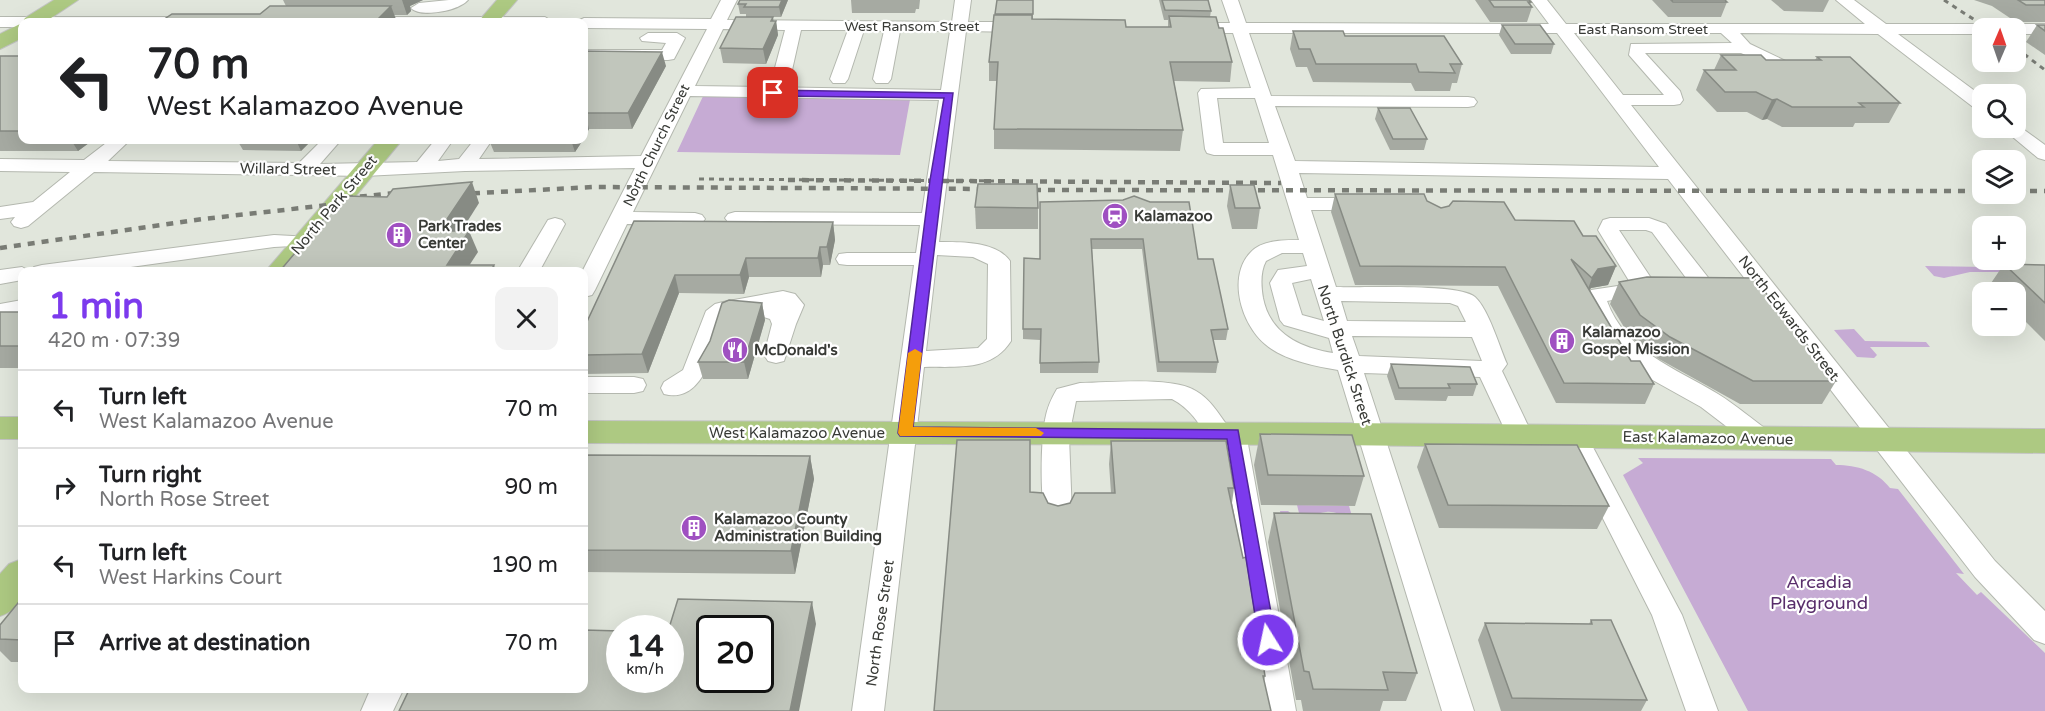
<!DOCTYPE html>
<html lang="en">
<head>
<meta charset="utf-8">
<style>
  :root { --surface:#fff; --page:#f2f2f2; --text:#202124; --muted:#757577; --line:#e0e0e0; --accent:#7c3aed }
  body { margin:0; font-family:"Varela Round",sans-serif; background:var(--page); color:var(--text); height:100vh; display:flex; flex-direction:column; font-size:22px; white-space:nowrap }
  * { box-sizing:border-box; margin:0 }
  p { font-size:20px; color:var(--muted) }
  .icon { flex:none; width:33px; height:33px; fill:none; stroke:currentColor; stroke-width:2; stroke-linecap:round; stroke-linejoin:round }
  .map { position:relative; flex:1; overflow:hidden }
  .panel { position:absolute; left:18px; top:267px; width:570px; height:426px; display:flex; flex-direction:column; background:var(--surface); border-radius:12px; box-shadow:0 6px 24px #0002 }
  .panel>* { flex:none }
  .hud { position:absolute; left:18px; top:18px; width:570px; height:126px; border-radius:12px; box-shadow:0 6px 24px #0002; background:#fff; color:var(--text); overflow:hidden }
  .needle { width:39px; rotate:2deg }
  .buttons { position:absolute; left:1972px; top:18px; display:grid; gap:12px }
  .buttons a { display:grid; place-items:center; width:54px; height:54px; border-radius:12px; background:var(--surface); box-shadow:0 6px 24px #0002; font-size:30px }
  .speed { position:absolute; left:606px; top:615px; display:flex; gap:12px; font-size:30px; font-weight:700; text-align:center }
  .speed>* { display:grid; place-content:center; width:78px; height:78px; border-radius:50%; background:var(--surface); box-shadow:0 6px 24px #0002; line-height:1 }
  .speed small { font-size:15px; font-weight:400 }
  .speed .limit { border:3px solid #111; border-radius:9px; background:#fff; color:#111 }
  .pin { position:absolute; display:grid; place-items:center; width:51px; height:51px; color:#fff; margin:-26px; border-radius:12px; box-shadow:0 3px 9px #0006 }
  .me { position:absolute; width:66px; margin:-33px; rotate:350deg; stroke-linejoin:round; filter:drop-shadow(0 0 4px #0008) }
  .turn { display:flex; align-items:center; gap:21px; height:126px; padding:0 30px; font-size:27px }
  .turn .icon { width:78px; height:78px; stroke-width:2.5 }
  .turn b { display:block; font-size:42px; line-height:51px }
  .round { display:grid; place-items:center; flex:none; width:63px; height:63px; border-radius:12px; background:var(--page) }
  .head { display:flex; align-items:center; justify-content:space-between; height:102px; padding:0 30px }
  h1 { font-size:36px; font-weight:700; line-height:45px; color:var(--accent) }
  ul { padding:0; list-style:none }
  li { display:flex; align-items:center; gap:18px; height:78px; padding:0 30px; border-top:2px solid var(--line) }
  li div { flex:1 }
  li b { display:block; font-size:22px }
  li em { font-style:normal }
  .map>svg:first-child { display:block }
  .green { fill:#c6abd4 }
  .lines { fill:none; stroke-linecap:round; stroke-linejoin:round }
  .minor-casing { stroke:#b4b8af; stroke-width:2 }
  .major-casing { stroke:#c3c4c3; stroke-width:2 }
  .minor { fill:#fff; fill-rule:evenodd }
  .major { fill:#adc982; fill-rule:evenodd }
  .rail-far1 { stroke:#797c75; stroke-width:3; stroke-dasharray:5 5; stroke-linecap:butt }
  .rail { stroke:#797c75; stroke-width:4.5; stroke-dasharray:7 7; stroke-linecap:butt }
  .wall { fill:#a6aaa2 }
  .shaded-wall { fill:#878b84 }
  .building { fill:#c1c6bc; stroke:#878b84; stroke-width:1.5; fill-rule:evenodd }
  .route { fill:#7c3aed; stroke:#51269a; stroke-width:1.5 }
  .slow { fill:#f59e0b }
  .labels { text-anchor:middle; stroke-width:4.5; stroke-linejoin:round; paint-order:stroke }
  .far-street-label { font-size:14px; fill:#383a36; stroke:#fff }
  .street-label { font-size:15px; fill:#383a36; stroke:#fff }
  .poi-label { font-size:15px; font-weight:bold; fill:#383a36; stroke:#fff; text-anchor:start }
  .near-park-label { font-size:18px; fill:#582d6b; stroke:#fff }
</style>
</head>
<body>
<div class="map">
<svg width="2045" height="711" viewBox="0 0 2045 711">
  <rect width="100%" height="100%" fill="#e1e6dc"/>
  <!-- green -->
  <g class="green">
    <polygon points="705,92 911,94 900,155 677,152"/>
    <polygon points="1925,266 2045,268 2045,272 1970,272 1944,278 1934,276"/>
    <polygon points="1854,329 1865,341 1926,342 1930,347 1870,347 1877,355 1874,358 1857,357 1834,330"/>
    <path d="M1638,458L1831,459L1836,465C1857,465 1877,471 1890,488L1898,489L1964,574L1956,573L1977,595L1981,592L2045,653V711H1748L1623,475L1643,463Z"/>
    <path d="M1297,505L1349,506L1360,543L1287,542L1280,511H1288L1293,515L1289,523L1291,531L1307,538L1315,528H1321L1336,537L1345,534L1349,527L1346,517C1340,514 1333,511 1326,512C1312,513 1315,522 1299,513Z"/>
  </g>
  <g class="lines">
    <!-- minor casing -->
    <g class="minor-casing">
      <g id="minor">
        <path d="M449,0H468C458,11 421,18 411,8L419,3Z"/>
        <path d="M721,0H737L727,20L952,22L955,0H971L968,22H1025L1033,27L1025,32L966,31L939,242C960,242 996,241 1010,261L1011,341C991,372 957,366 924,367L884,711H852L914,265H847L839,264L836,259L839,254L847,253H916L920,225L735,224L728,222L725,218L728,214L735,212L922,213L939,100L690,96L633,212L695,213L702,215L705,219L702,223L695,225L627,224L595,290L592,295L584,297L582,272L635,168L465,171L364,176L94,172L28,226L21,228L14,226L11,222L15,217L0,219V207L33,202L70,172L0,171V159L84,160L110,140H130L108,161L299,163L322,140H341L320,164L417,162L435,140H453L438,161L459,159L474,140H492L479,159L641,156L707,29L584,28V22H576L584,18L711,19ZM723,29L785,30L772,79L775,83H787L790,79L801,30H848L830,79L833,83H845L848,79L864,30L884,31L873,79L876,83H888L891,79L900,31H950L941,90L695,86ZM937,255L973,257L988,264L987,339L978,348L926,351Z"/>
        <path d="M1222,0H1238L1246,23L1549,24L1531,0H1547L1566,24H1865L1836,0H1854L1886,24H2045V34H2016V28H1983V34H1898L1983,97V111L1977,110L1878,34L1740,33L1750,44L1796,66L1799,70L1796,74L1790,75L1741,53H1645L1680,91L1683,100L1680,104L1674,105H1631L1995,561L2045,611V644L2034,640L1975,577L1668,179L1299,173L1307,198H1364L1371,200L1374,204L1371,208L1364,210H1311L1336,287C1361,288 1460,283 1475,297C1489,310 1499,346 1507,364L1502,371L1533,436L1529,443L1520,445L1511,443L1480,377L1364,373L1474,711H1442L1338,370C1315,366 1283,360 1265,344C1241,324 1227,276 1251,252C1262,240 1284,240 1299,240L1273,155H1214L1207,153L1205,149L1198,93L1201,89L1251,88L1233,33H1192L1184,28L1192,23H1230ZM1249,33H1557L1659,167L1295,161L1275,106L1468,107L1474,106L1477,102L1474,98L1468,97L1271,96ZM1574,33H1721L1732,43L1631,44L1629,55L1664,95H1623ZM1217,98H1255L1269,143H1223ZM1282,253H1303L1307,266L1278,270L1270,283L1280,320L1284,325L1329,338L1333,353C1301,348 1270,334 1263,298C1261,286 1260,272 1266,261ZM1311,279L1324,321L1302,315L1292,283ZM1341,301L1450,303L1458,306L1466,322L1347,321ZM1352,336L1472,337L1482,361L1359,356Z"/>
        <polygon points="0,17 192,17 200,22 22,22 22,27 0,27"/>
        <polygon points="365,17 545,17 553,22 357,22"/>
        <polygon points="648,33 677,33 685,38 674,59 668,60 584,60 584,50 662,50 666,43 642,41 640,38"/>
        <polygon points="2016,124 2045,145 2045,160 2038,158 2002,128 2016,128"/>
        <polygon points="555,218 562,220 565,224 539,272 517,272 548,220"/>
        <path d="M1610,218H1649L1666,224L1714,285L1711,290L1703,292L1695,290L1652,232L1646,230H1619L1657,287L1654,292L1607,301C1625,351 1675,368 1718,394C1736,405 1753,420 1770,432L1774,439L1770,446L1761,448L1752,446L1701,407L1640,373L1611,348L1584,302L1591,290L1631,284L1598,230L1603,220Z"/>
        <polygon points="274,235 311,237 315,241 311,245 274,247 95,272 31,272 34,267 42,265"/>
        <polygon points="22,267 31,272 22,272 22,280 0,284 0,270"/>
        <path d="M783,291L795,294L804,305L796,324L784,361L776,363L768,361L764,355L772,324L770,319C756,314 737,310 724,319C715,346 704,405 664,394L661,388L664,382L683,370L706,311L715,304L723,302Z"/>
        <polygon points="22,300 22,314 0,318 0,304"/>
        <polygon points="584,377 634,377 643,379 646,385 643,391 634,393 584,393"/>
        <path d="M1080,383C1110,383 1171,376 1196,391C1210,399 1218,413 1227,425L1233,424L1242,427L1246,433L1296,711H1264L1221,441L1210,439C1199,424 1190,408 1172,399L1076,401L1069,436L1072,516L1068,524L1058,527L1048,524C1039,506 1041,441 1045,420C1047,408 1051,399 1057,389Z"/>
        <polygon points="1574,427 1583,429 1587,436 1682,615 1718,711 1686,711 1652,615 1561,436 1565,429"/>
        <polygon points="371,688 404,688 393,711 361,711"/>
      </g>
    </g>
    <!-- major casing -->
    <g class="major-casing">
      <g id="major">
        <polygon points="54,0 78,0 45,22 22,23 25,18"/>
        <polygon points="497,0 517,0 498,22 478,22"/>
        <polygon points="22,23 22,38 0,49 0,34"/>
        <polygon points="378,140 402,140 293,272 265,272"/>
        <rect x="0" y="417" width="22" height="22"/>
        <polygon points="584,421 1335,423 2045,429 2045,453 1335,445 584,443"/>
        <path d="M22,559C25,585 28,607 0,616V574L9,564Z"/>
      </g>
    </g>
    <!-- minor -->
    <use href="#minor" class="minor"/>
    <!-- major -->
    <use href="#major" class="major"/>
    <!-- rail-far1 -->
    <g class="rail-far1">
      <polyline points="1944,0 1987,28"/>
      <polyline points="2016,48 2045,70"/>
      <polyline points="699,179 1006,181"/>
    </g>
    <!-- rail -->
    <g class="rail">
      <polyline points="788,180 1281,183"/>
      <polyline points="1020,190 1983,191"/>
      <polyline points="2016,191 2045,191"/>
      <polyline points="459,194 594,187 993,189"/>
      <polyline points="346,198 405,192"/>
      <polyline points="0,248 203,219 355,202"/>
    </g>
  </g>
  <!-- wall -->
  <g class="wall">
    <polygon points="283,0 423,0 410,6 411,11 407,15 394,15 397,22 260,14 286,6"/>
    <polygon points="788,0 781,17 773,17 773,21 776,21 778,35 766,64 723,63 720,48 746,17 746,14 740,14 738,4"/>
    <polygon points="851,0 920,0 919,9 916,9 915,13 852,13"/>
    <polygon points="997,0 1033,0 1033,19 1126,27 1168,27 1168,20 1164,20 1159,0 1208,0 1211,11 1210,17 1219,28 1232,62 1230,82 1174,81 1183,130 1180,151 994,149 994,129 997,81 989,81 989,62"/>
    <polygon points="1475,0 1529,0 1531,2 1530,5 1532,7 1527,22 1490,22"/>
    <polygon points="1652,0 1725,0 1727,2 1721,17 1668,17"/>
    <polygon points="1771,0 1829,0 1823,12 1784,11"/>
    <polygon points="1974,0 2045,0 2045,22 2016,22 1992,6"/>
    <polygon points="1502,25 1554,44 1551,54 1511,54 1499,35"/>
    <polygon points="2037,25 2045,25 2045,55 2026,42"/>
    <polygon points="1293,31 1345,36 1462,64 1457,83 1452,83 1450,91 1415,91 1411,83 1313,82 1307,67 1296,67 1290,49"/>
    <polygon points="584,51 666,66 632,129 589,129 584,138"/>
    <polygon points="1721,55 1766,60 1815,60 1817,57 1900,103 1889,123 1855,123 1853,127 1782,127 1767,119 1762,120 1747,112 1717,112 1696,90 1704,70 1714,70"/>
    <polygon points="0,56 22,56 22,140 93,140 78,151 0,151"/>
    <polygon points="1378,108 1427,139 1424,150 1390,150 1375,119"/>
    <polygon points="237,140 312,140 301,151 243,150"/>
    <polygon points="489,140 583,140 575,152 494,152"/>
    <polygon points="1230,185 1260,208 1257,229 1232,229 1227,206"/>
    <polygon points="1335,194 1427,201 1441,208 1515,220 1583,236 1616,266 1608,285 1591,288 1589,290 1631,361 1654,384 1645,404 1556,403 1498,286 1355,285 1331,212"/>
    <polygon points="1123,200 1198,259 1228,329 1226,340 1213,340 1218,362 1216,373 1157,372 1142,249 1092,249 1099,362 1098,373 1040,373 1040,340 1023,339 1023,329 1040,259"/>
    <polygon points="975,207 1038,208 1038,229 976,229"/>
    <polygon points="634,221 833,222 835,240 830,265 823,265 821,277 749,277 744,294 679,293 648,373 584,374 584,328"/>
    <polygon points="2004,264 2045,265 2045,341 2016,312 2016,292 1996,292 1989,286"/>
    <polygon points="1619,282 1836,381 1822,404 1740,404 1659,359 1630,337 1610,304"/>
    <polygon points="762,303 765,320 748,379 703,379 698,362 710,341"/>
    <rect x="0" y="312" width="22" height="56"/>
    <polygon points="1391,364 1477,384 1473,396 1448,396 1446,401 1395,400 1387,376"/>
    <polygon points="1260,434 1364,476 1355,506 1261,505 1254,465"/>
    <polygon points="1111,441 1234,488 1232,503 1265,676 1264,681 1030,492 1048,503 1058,506 1111,493 1109,464"/>
    <polygon points="1425,444 1609,506 1597,529 1439,528 1417,467"/>
    <polygon points="584,455 810,456 814,479 795,574 584,572 584,574"/>
    <polygon points="1274,513 1417,673 1406,701 1383,701 1380,711 1303,711 1301,700 1296,700 1268,542"/>
    <polygon points="22,598 22,662 11,662 0,651 0,625"/>
    <polygon points="1591,620 1647,700 1641,711 1501,711 1478,640 1485,623 1589,624"/>
  </g>
  <!-- shaded-wall -->
  <g class="shaded-wall">
    <polygon points="402,0 423,0 410,6 411,11 407,15"/>
    <polygon points="782,0 788,0 781,17 779,7"/>
    <polygon points="391,6 397,22 375,22"/>
    <polygon points="773,17 774,25 776,21 778,35 766,64 763,49"/>
    <polygon points="662,52 666,66 632,129 628,113"/>
    <polygon points="1777,99 1767,119 1762,120 1772,100"/>
    <polygon points="585,113 589,129 584,138 584,115"/>
    <polygon points="71,140 93,140 78,151"/>
    <polygon points="296,140 312,140 301,151"/>
    <polygon points="571,140 583,140 575,152"/>
    <polygon points="472,182 479,203 448,252 439,231"/>
    <polygon points="833,222 835,240 830,265 827,247"/>
    <polygon points="469,231 478,252 465,272 447,265"/>
    <polygon points="820,247 823,265 821,277 818,258"/>
    <polygon points="746,258 749,277 744,294 740,275"/>
    <polygon points="494,265 496,272 490,272"/>
    <polygon points="1616,266 1608,285 1591,288 1585,297 1592,278 1598,269"/>
    <polygon points="675,275 679,293 648,373 642,354"/>
    <polygon points="762,303 765,320 748,379 744,362"/>
    <polygon points="810,456 814,479 795,574 791,551"/>
    <polygon points="812,602 816,624 799,711 790,711"/>
  </g>
  <!-- building -->
  <g class="building">
    <polygon points="740,0 782,0 779,7 744,7 746,4 738,4"/>
    <polygon points="997,0 1033,0 1033,14 995,14"/>
    <polygon points="1162,0 1208,0 1211,11 1165,10"/>
    <polygon points="1489,0 1529,0 1531,2 1528,2 1532,7 1494,7"/>
    <polygon points="1671,0 1725,0 1727,2 1673,2"/>
    <polygon points="2018,0 2045,0 2045,5 2026,5"/>
    <polygon points="270,6 391,6 375,22 160,22 172,14 260,14"/>
    <polygon points="994,15 1032,15 1032,19 1125,20 1126,27 1171,27 1169,16 1216,17 1219,28 1223,28 1232,62 1170,62 1183,130 994,129 998,62 989,62"/>
    <polygon points="736,17 773,17 771,21 776,21 763,49 720,48"/>
    <polygon points="1502,25 1540,25 1554,44 1515,44"/>
    <polygon points="2037,25 2045,25 2045,31"/>
    <polygon points="1293,31 1343,31 1345,36 1444,36 1462,64 1450,64 1455,73 1419,72 1416,64 1316,64 1310,49 1299,49"/>
    <polygon points="584,51 662,52 628,113 585,113 584,115"/>
    <polygon points="1721,55 1761,55 1766,60 1821,60 1817,57 1850,57 1900,103 1859,103 1864,107 1792,107 1777,99 1772,100 1756,92 1725,92 1704,70 1736,70"/>
    <rect x="0" y="56" width="22" height="75"/>
    <polygon points="1378,108 1410,108 1427,139 1393,139"/>
    <polygon points="472,182 439,231 469,231 447,265 494,265 490,272 279,272 343,196 387,197 393,189"/>
    <polygon points="978,184 1037,184 1038,208 975,207"/>
    <polygon points="1230,185 1254,185 1260,208 1235,208"/>
    <polygon points="1335,194 1424,194 1427,201 1441,208 1449,206 1453,201 1504,202 1515,220 1574,221 1583,236 1596,236 1616,266 1598,269 1592,278 1571,259 1631,361 1640,361 1654,384 1564,383 1505,267 1360,266"/>
    <polygon points="1134,196 1150,202 1189,202 1198,259 1213,259 1228,329 1211,330 1218,362 1159,362 1143,239 1091,239 1099,362 1040,363 1041,329 1023,329 1024,258 1040,259 1040,202 1123,200"/>
    <polygon points="634,221 833,222 827,247 820,247 818,258 746,258 740,275 675,275 642,354 584,355 584,328"/>
    <polygon points="2004,264 2045,265 2045,303"/>
    <polygon points="1647,277 1754,278 1836,381 1753,381 1670,337 1640,315 1619,282"/>
    <polygon points="729,300 762,303 744,362 698,362 710,341 722,303"/>
    <rect x="0" y="312" width="22" height="34"/>
    <polygon points="1391,364 1470,367 1477,384 1448,384 1450,388 1399,388"/>
    <polygon points="1260,434 1352,435 1364,476 1268,475"/>
    <polygon points="957,440 1030,440 1030,492 1043,493 1048,503 1058,506 1070,503 1075,493 1115,493 1111,441 1226,441 1234,488 1228,488 1243,558 1246,557 1265,676 1263,676 1271,711 934,711"/>
    <polygon points="1425,444 1577,445 1609,506 1448,505"/>
    <polygon points="584,455 810,456 791,551 584,550"/>
    <polygon points="1274,513 1371,514 1417,673 1383,672 1388,690 1313,689 1309,672 1304,671"/>
    <polygon points="22,598 22,640 0,639 0,625"/>
    <path d="M678,599L812,602L790,711H399L410,688H584V630L620,631V680H670V628H669ZM710,628H760V680H710Z"/>
    <polygon points="1591,620 1611,620 1647,700 1512,698 1485,623 1592,624"/>
  </g>
  <!-- route -->
  <polygon class="route" points="770,90 953,93 913,427 1238,430 1276,640 1274,645 1268,647 1261,645 1259,640 1227,439 900,436 898,433 930,180 944,98 773,96 770,95"/>
  <!-- slow -->
  <polygon class="slow" points="915,349 922,353 913,427 1036,428 1044,433 1041,436 900,436 898,433 908,353"/>
  <!-- icons -->
  <defs>
    <g id="station-disc" transform="scale(1.35)"><circle r="9.5" fill="#9f50c1" stroke="#fff"/><path d="M-3-6H3Q5-6 5-4V2Q5 4 3 4L4.5 6H3L1.5 4h-3L-3 6H-4.5L-3 4Q-5 4-5 2V-4Q-5-6-3-6ZM-3.5-4v3h7v-3ZM-3.5 1v1.5H-2V1ZM2 1v1.5H3.5V1Z" fill="#fff"/></g>
    <g id="building-disc" transform="scale(1.35)"><circle r="9.5" fill="#9f50c1" stroke="#fff"/><path d="M-4-6H4V6H1V3H-1V6H-4ZM-2.5-4.3h1.7v1.8h-1.7ZM.8-4.3h1.7v1.8H.8ZM-2.5-1h1.7V.8h-1.7ZM.8-1h1.7V.8H.8Z" fill="#fff"/></g>
    <g id="restaurant-disc" transform="scale(1.35)"><circle r="9.5" fill="#9f50c1" stroke="#fff"/><path d="M-5-6h1v4h1v-4h1v4h1v-4h1v5L-1.5 .5V6h-2V.5L-5-1ZM5-6V6H3V1.5H1.5Q1.5-4 5-6Z" fill="#fff"/></g>
  </defs>
  <g fill-rule="evenodd">
    <use href="#station-disc" x="1115" y="216"/>
    <use href="#building-disc" x="399" y="235"/>
    <use href="#building-disc" x="1562" y="341"/>
    <use href="#restaurant-disc" x="735" y="350"/>
    <use href="#building-disc" x="694" y="528"/>
  </g>
  <g class="labels">
    <!-- far-street labels -->
    <g class="far-street-label">
      <text x="912" y="31">West Ransom Street</text>
      <text x="1643" y="34">East Ransom Street</text>
      <text transform="translate(656 145) rotate(-64)" y="5">North Church Street</text>
    </g>
    <!-- street labels -->
    <g class="street-label">
      <text transform="translate(288 169) rotate(1)" y="5">Willard Street</text>
      <text transform="translate(334 205) rotate(-50)" y="5">North Park Street</text>
      <text transform="translate(1789 318) rotate(52)" y="5">North Edwards Street</text>
      <text transform="translate(1345 355) rotate(72)" y="5">North Burdick Street</text>
      <text x="797" y="438">West Kalamazoo Avenue</text>
      <text transform="translate(1708 438) rotate(1)" y="5">East Kalamazoo Avenue</text>
      <text transform="translate(880 623) rotate(-82)" y="5">North Rose Street</text>
    </g>
    <!-- poi labels -->
    <g class="poi-label">
      <text x="1134" y="221">Kalamazoo</text>
      <text x="418" y="231">Park Trades<tspan x="418" dy="17">Center</tspan></text>
      <text x="1582" y="337">Kalamazoo<tspan x="1582" dy="17">Gospel Mission</tspan></text>
      <text x="754" y="355">McDonald's</text>
      <text x="714" y="524">Kalamazoo County<tspan x="714" dy="17">Administration Building</tspan></text>
    </g>
    <!-- near-park labels -->
    <g class="near-park-label">
      <text x="1819" y="588">Arcadia<tspan x="1819" dy="21">Playground</tspan></text>
    </g>
  </g>
</svg>
<div class="buttons">
<a><svg class="needle" viewBox="-14 -14 28 28"><path d="M0-13l5 13h-10z" fill="#e53935"/><path d="M0 13l5-13h-10z" fill="#757577"/></svg></a>
<a><svg class="icon" aria-label="search" viewBox="0 0 24 24"><circle cx="10" cy="10" r="6"/><path d="M15 15l6 6"/></svg></a>
<a><svg class="icon" aria-label="layers" viewBox="0 0 24 24"><path d="M12 4l9 5-9 5-9-5zM3 14l9 5 9-5"/></svg></a>
<a>+</a>
<a>−</a>
</div>
<div class="speed"><div>14<small>km/h</small></div><div class="limit">20</div></div>
<div class="pin" style="left:773px;top:93px;background:#d93025"><svg class="icon" aria-label="arrive" viewBox="0 0 24 24"><path d="M6 21V4h12l-3 4 3 4H6"/></svg></div>
<svg class="me" style="left:1268px;top:640px" viewBox="-20 -20 40 40"><circle r="17" fill="#7c3aed" stroke="#fff" stroke-width="3"/><path d="M0-11L8 9 0 5-8 9z" fill="#fff"/></svg>
<div class="hud">
<div class="turn"><svg class="icon" aria-label="left" viewBox="0 0 24 24"><path d="M17 20v-9H6M10 6l-5 5 5 5"/></svg><div><b>70 m</b>West Kalamazoo Avenue</div></div>
</div>
<section class="panel">
<div class="head"><div><h1>1 min</h1><p>420 m · 07:39</p></div><a class="round"><svg class="icon" aria-label="close" viewBox="0 0 24 24"><path d="M6 6l12 12M18 6L6 18"/></svg></a></div>
<ul>
<li><svg class="icon" aria-label="left" viewBox="0 0 24 24"><path d="M17 20v-9H6M10 6l-5 5 5 5"/></svg><div><b>Turn left</b><p>West Kalamazoo Avenue</p></div><em>70 m</em></li>
<li><svg class="icon" aria-label="right" viewBox="0 0 24 24"><path d="M7 20v-9h11M14 6l5 5-5 5"/></svg><div><b>Turn right</b><p>North Rose Street</p></div><em>90 m</em></li>
<li><svg class="icon" aria-label="left" viewBox="0 0 24 24"><path d="M17 20v-9H6M10 6l-5 5 5 5"/></svg><div><b>Turn left</b><p>West Harkins Court</p></div><em>190 m</em></li>
<li><svg class="icon" aria-label="arrive" viewBox="0 0 24 24"><path d="M6 21V4h12l-3 4 3 4H6"/></svg><div><b>Arrive at destination</b></div><em>70 m</em></li>
</ul>
</section>
</div>
</body>
</html>
